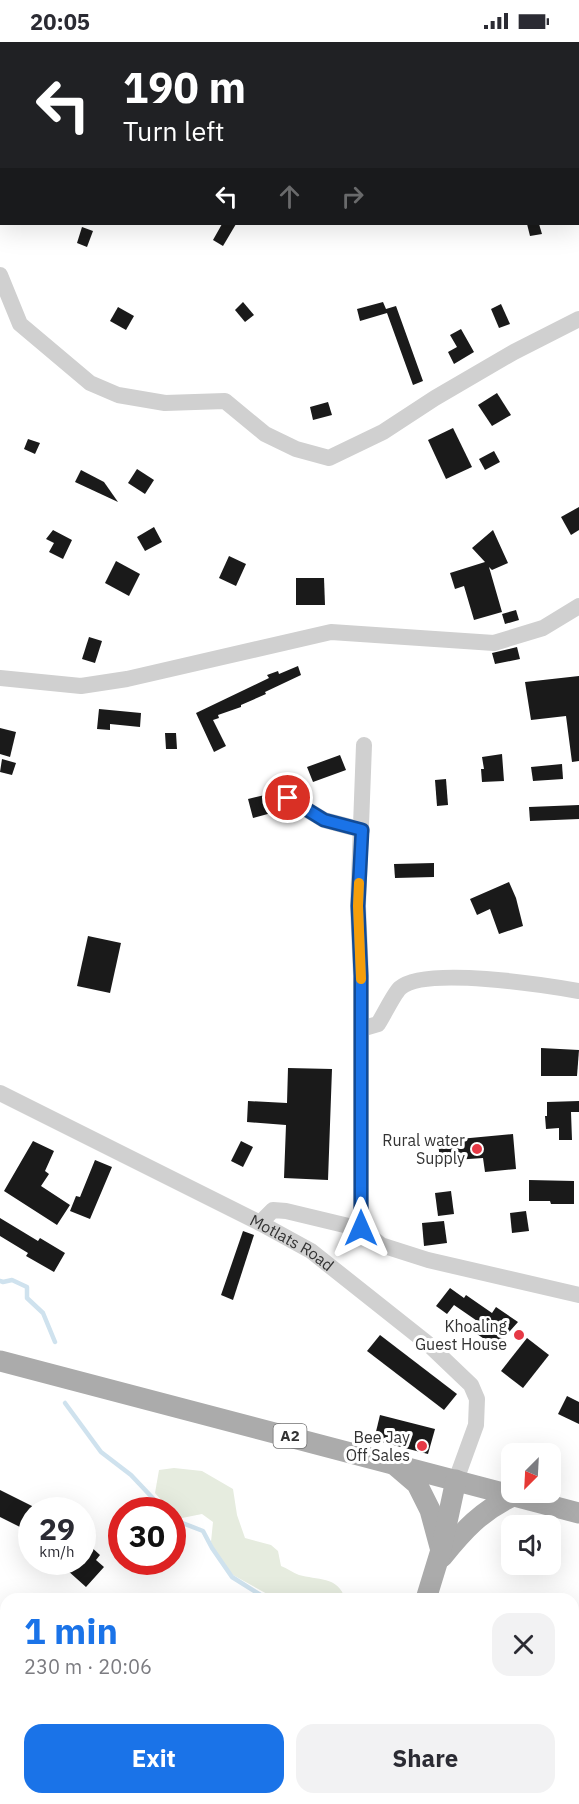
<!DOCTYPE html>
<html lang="en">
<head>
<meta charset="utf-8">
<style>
  :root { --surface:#fff; --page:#f2f2f3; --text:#2b2b33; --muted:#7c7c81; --accent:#1a73e8 }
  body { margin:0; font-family:"IBM Plex Sans",sans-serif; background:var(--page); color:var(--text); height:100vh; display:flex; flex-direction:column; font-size:22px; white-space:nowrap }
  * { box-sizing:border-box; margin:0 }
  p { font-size:20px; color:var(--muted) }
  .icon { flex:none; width:33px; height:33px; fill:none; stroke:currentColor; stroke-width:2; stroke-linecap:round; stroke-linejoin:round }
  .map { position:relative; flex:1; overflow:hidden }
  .details { position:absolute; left:0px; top:1551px; width:579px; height:212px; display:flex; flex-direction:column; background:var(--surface); border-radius:18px 18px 0 0; box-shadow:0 6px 24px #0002 }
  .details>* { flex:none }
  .guide { position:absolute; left:0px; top:0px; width:579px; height:183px; box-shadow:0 6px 24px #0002; background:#202124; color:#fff; overflow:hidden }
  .needle { width:39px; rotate:204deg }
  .controls { position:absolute; left:501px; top:1401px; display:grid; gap:12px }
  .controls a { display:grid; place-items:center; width:60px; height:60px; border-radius:12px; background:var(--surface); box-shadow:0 6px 24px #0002; font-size:30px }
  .speed { position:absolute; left:18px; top:1455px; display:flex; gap:12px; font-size:30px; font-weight:700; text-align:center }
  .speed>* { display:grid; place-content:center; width:78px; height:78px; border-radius:50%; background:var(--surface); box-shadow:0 6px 24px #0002; line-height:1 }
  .speed small { font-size:15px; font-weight:400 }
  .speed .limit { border:9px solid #d22; background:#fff; color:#111 }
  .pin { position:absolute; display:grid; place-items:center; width:51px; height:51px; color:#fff; margin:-26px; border:3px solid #fff; border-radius:50%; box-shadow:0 2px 6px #0007 }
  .me { position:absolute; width:66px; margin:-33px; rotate:0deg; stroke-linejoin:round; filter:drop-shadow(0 0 4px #0008) }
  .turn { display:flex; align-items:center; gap:21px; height:126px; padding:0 24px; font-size:27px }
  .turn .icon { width:78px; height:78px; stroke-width:2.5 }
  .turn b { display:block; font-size:42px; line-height:51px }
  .lanes { display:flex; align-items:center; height:57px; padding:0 24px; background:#0003; justify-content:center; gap:30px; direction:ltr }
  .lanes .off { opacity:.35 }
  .round { display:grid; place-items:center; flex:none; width:63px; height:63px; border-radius:18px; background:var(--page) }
  .overview { display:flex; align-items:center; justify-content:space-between; height:102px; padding:0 24px }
  h1 { font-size:36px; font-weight:700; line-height:45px; color:var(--accent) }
  .action { display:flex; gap:12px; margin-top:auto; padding:12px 24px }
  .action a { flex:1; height:69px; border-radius:18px; background:var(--accent); color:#fff; font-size:24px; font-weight:700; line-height:69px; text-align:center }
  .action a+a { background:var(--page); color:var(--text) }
  .status { display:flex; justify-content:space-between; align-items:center; height:42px; padding:0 30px; background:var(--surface); direction:ltr }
  .status svg { height:16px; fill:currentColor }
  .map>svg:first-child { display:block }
  .green { fill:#e6ecdf }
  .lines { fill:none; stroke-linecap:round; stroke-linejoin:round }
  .stream { stroke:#cfe2ee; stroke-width:4.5 }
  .building { fill:#1a1a1a }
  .minor { stroke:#d0d0d0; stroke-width:16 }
  .major { stroke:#ababab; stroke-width:21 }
  .route-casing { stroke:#114b97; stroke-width:15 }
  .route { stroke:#1a73e8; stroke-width:10 }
  .slow { stroke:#f59e0b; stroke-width:10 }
  .poi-dot { fill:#e63946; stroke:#fff; stroke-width:2 }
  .labels { text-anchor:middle; stroke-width:6; stroke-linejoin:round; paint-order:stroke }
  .shield { fill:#fff; stroke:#707070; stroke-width:1.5 }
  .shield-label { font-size:15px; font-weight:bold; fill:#333 }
  .poi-label { font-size:16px; fill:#333; stroke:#fff; text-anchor:end }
  .street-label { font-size:16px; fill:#333; stroke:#fff }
</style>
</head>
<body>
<div class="status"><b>20:05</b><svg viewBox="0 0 49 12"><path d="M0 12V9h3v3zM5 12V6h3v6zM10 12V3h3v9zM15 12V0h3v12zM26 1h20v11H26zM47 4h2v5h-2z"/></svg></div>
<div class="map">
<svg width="579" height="1762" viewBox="0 0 579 1762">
  <rect width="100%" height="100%" fill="#fff"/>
  <!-- green -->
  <g class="green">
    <path d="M174,1426L202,1429L233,1447L237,1473L245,1496L271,1503L278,1509L281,1524C287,1526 293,1531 299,1533C316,1538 339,1534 345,1557H271L269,1553L233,1533L223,1525L211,1500L213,1480L202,1472L182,1476L168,1466L155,1451L159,1428Z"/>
    <polygon points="404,1757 441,1757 442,1762 407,1762"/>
  </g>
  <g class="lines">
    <!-- stream -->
    <g class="stream">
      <polyline points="0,1239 3,1240 12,1238 27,1245 27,1256 43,1271 55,1300"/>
      <polyline points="65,1361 101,1410 131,1433 164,1468"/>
      <polyline points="172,1477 203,1489 212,1506 232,1535 267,1557"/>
      <polyline points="412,1756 415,1762"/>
    </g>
  </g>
  <!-- building -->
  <g class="building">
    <polygon points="222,182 236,182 223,204 213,198"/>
    <polygon points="527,182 539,182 542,192 530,194"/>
    <polygon points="82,185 93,189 87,205 77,201"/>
    <polygon points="243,260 254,273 245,280 235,268"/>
    <polygon points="383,260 386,267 396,264 423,339 413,343 387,271 360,279 357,267"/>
    <polygon points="501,262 510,282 499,286 491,267"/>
    <polygon points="118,265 134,274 126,288 110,279"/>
    <polygon points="461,287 474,310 454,322 448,310 457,305 450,293"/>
    <polygon points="497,351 511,373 492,384 478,363"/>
    <polygon points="328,360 332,373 313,378 310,365"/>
    <polygon points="453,386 472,425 446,437 428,398"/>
    <polygon points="28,397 40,401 35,412 24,407"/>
    <polygon points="494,409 500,420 485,428 479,417"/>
    <polygon points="137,427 154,438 145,452 128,441"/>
    <polygon points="81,428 104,440 118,460 75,440"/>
    <polygon points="579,465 579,488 571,493 561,475"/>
    <polygon points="154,485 162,500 145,509 137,495"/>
    <polygon points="53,488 72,498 63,517 49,510 54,501 46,497"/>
    <polygon points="493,488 508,521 492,528 489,525 502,570 474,578 464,544 455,547 450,531 485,520 472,506"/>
    <polygon points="229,514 246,522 236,544 219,536"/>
    <polygon points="116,519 140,532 129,554 105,541"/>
    <polygon points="296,536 324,536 325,563 296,563"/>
    <polygon points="516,568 519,578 505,582 502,572"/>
    <polygon points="89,595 102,599 95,621 82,617"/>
    <polygon points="517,605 520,617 495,622 492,611"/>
    <polygon points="298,624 301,633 265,650 266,652 241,663 241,665 218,673 219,676 213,678 226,704 214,710 196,671 269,636 267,633 278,629 279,632"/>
    <polygon points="579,634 579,719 572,720 566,674 531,678 525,640"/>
    <polygon points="99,667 141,671 140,685 110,682 110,688 97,687"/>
    <polygon points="0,686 16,690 10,715 0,712"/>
    <polygon points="165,691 176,691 177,707 166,707"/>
    <polygon points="502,712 504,739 482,740 481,727 484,727 482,715"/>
    <polygon points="340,713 346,728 313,740 307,725"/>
    <polygon points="2,717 16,721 12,733 0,730"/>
    <polygon points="562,722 563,737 533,739 531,725"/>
    <polygon points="446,737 448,763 437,764 435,738"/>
    <polygon points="269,752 267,762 275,770 253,776 248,757"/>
    <polygon points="579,763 579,777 530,779 529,765"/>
    <polygon points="434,821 434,835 395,836 394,822"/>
    <polygon points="509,840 516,856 523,884 499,892 490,867 477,873 470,857"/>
    <polygon points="88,894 121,901 110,951 77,944"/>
    <polygon points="541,1006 579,1008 577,1034 541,1034"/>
    <polygon points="288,1026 332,1027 328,1138 284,1136 286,1083 247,1080 248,1059 287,1061"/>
    <polygon points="579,1059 579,1070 571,1070 572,1098 559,1098 559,1086 546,1087 545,1074 547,1074 547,1060"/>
    <polygon points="513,1092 516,1127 485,1130 483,1116 440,1119 438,1099"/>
    <polygon points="33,1099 54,1109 45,1129 49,1132 41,1144 70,1163 57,1183 4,1149"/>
    <polygon points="241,1099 253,1105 243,1125 231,1119"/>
    <polygon points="95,1118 112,1125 90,1177 70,1169 76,1154 80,1155"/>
    <polygon points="529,1138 574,1139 574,1162 551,1162 550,1159 529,1159"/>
    <polygon points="451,1149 454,1172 438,1174 435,1151"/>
    <polygon points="526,1169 529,1189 512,1191 510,1171"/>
    <polygon points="0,1176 38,1199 40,1196 65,1211 54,1230 26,1214 28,1211 0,1194"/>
    <polygon points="444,1179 447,1201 424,1204 422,1181"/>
    <polygon points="243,1189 254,1193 233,1258 221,1253"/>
    <polygon points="450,1246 464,1256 466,1253 492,1271 496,1265 518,1280 496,1305 477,1292 483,1283 454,1263 447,1272 436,1264"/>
    <polygon points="380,1293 457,1352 444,1368 367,1309"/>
    <polygon points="527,1296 549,1313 523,1346 501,1329"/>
    <polygon points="567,1354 579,1360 579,1382 558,1372"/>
    <polygon points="380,1373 435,1387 428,1412 374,1398"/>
    <polygon points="0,1448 32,1464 32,1491 0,1475"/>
    <polygon points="89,1503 100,1513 96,1518 104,1525 86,1545 67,1528 75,1520 82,1520 82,1511"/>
  </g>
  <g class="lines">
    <!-- minor -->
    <g class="minor">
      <polyline points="509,0 512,2"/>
      <polyline points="38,2 44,0"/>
      <polyline points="530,2 532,0"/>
      <polyline points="0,8 2,9"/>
      <polyline points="578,122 579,125"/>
      <polyline points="0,233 20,282 90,341 118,353 165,361 225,359 265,392 296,407 329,416 383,390 435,356 514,310 579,277"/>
      <polyline points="0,636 81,644 127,637 331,590 494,601 543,586 579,564"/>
      <polyline points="277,759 288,756 324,778 362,788"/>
      <path d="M361,987L378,982C384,973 393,953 400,946C425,924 545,943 579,949"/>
      <path id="s1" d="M0,1051L260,1181L311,1209L427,1301L471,1343L477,1357L476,1383L456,1438"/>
      <polyline points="260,1181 273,1168 286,1169 361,1187 381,1203 428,1218 579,1253"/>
      <polyline points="361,1187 361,934 358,864 364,703"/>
    </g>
    <!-- major -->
    <g class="major">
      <polyline points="0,1319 579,1471"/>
      <polyline points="396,1424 417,1442 430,1468 440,1505"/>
      <path d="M442,1515C464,1488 481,1469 513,1454"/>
      <polyline points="426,1557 441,1508 456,1438"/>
      <polyline points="269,1762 276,1756"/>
    </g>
  </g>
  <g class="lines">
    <!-- route casing -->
    <g class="route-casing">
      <polyline id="route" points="288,756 324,778 362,788 358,864 361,934 361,1186"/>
    </g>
    <!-- route -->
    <use href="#route" class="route"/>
    <!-- slow -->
    <polyline class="slow" points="359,841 358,864 361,937"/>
  </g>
  <!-- markers -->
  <g class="poi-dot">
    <circle cx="477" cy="1107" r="6"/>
    <circle cx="519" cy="1293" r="6"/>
    <circle cx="422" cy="1404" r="6"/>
  </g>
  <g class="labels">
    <!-- shield labels -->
    <rect class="shield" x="273.5" y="1382" width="33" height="24" rx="4.5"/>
    <g class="shield-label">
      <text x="290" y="1399">A2</text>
    </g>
    <!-- poi labels -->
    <g class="poi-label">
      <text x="465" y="1104">Rural water<tspan x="465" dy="18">Supply</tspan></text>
      <text x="507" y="1290">Khoaling<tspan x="507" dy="18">Guest House</tspan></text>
      <text x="410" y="1401">Bee Jay<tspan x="410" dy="18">Off Sales</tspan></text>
    </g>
    <!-- street labels -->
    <g class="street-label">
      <text dy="6" stroke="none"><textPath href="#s1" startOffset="328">Motlats Road</textPath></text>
    </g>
  </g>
</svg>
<div class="controls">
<a><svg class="needle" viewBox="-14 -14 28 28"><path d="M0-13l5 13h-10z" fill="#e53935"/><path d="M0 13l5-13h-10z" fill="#7c7c81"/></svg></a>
<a><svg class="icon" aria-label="sound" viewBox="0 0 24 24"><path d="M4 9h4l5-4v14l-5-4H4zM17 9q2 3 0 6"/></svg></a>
</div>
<div class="speed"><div>29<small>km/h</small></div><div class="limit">30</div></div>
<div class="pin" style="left:288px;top:756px;background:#d93025"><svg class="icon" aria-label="arrive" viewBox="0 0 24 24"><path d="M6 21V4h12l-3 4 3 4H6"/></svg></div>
<svg class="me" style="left:361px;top:1186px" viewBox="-20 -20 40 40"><path d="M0-17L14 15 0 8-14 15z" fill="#1a73e8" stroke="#fff" stroke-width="4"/></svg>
<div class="guide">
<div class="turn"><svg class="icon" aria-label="left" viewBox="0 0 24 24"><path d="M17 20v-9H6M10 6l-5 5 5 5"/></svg><div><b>190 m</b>Turn left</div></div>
<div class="lanes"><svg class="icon" aria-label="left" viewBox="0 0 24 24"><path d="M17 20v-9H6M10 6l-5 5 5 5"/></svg><svg class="icon off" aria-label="ahead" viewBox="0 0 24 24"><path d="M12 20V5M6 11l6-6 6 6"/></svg><svg class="icon off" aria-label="right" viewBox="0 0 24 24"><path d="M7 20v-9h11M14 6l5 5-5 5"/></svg></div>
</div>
<section class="details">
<div class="overview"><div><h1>1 min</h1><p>230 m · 20:06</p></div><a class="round"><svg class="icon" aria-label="close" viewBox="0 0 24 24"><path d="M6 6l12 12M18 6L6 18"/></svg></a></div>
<div class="action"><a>Exit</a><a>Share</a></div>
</section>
</div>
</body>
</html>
